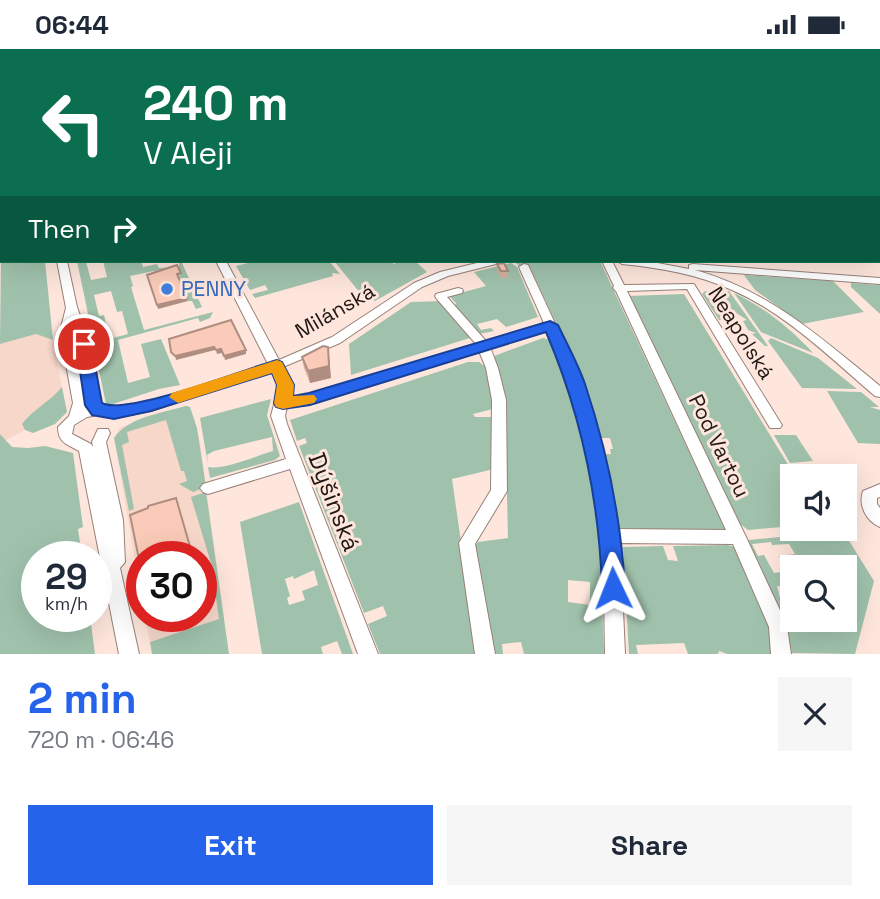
<!DOCTYPE html>
<html lang="en">
<head>
<meta charset="utf-8">
<style>
  :root { --surface:#fff; --page:#f6f6f7; --text:#1f2937; --muted:#747a83; --accent:#2563eb }
  body { margin:0; font-family:"Space Grotesk",sans-serif; background:var(--page); color:var(--text); height:100vh; display:flex; flex-direction:column; font-size:26px; white-space:nowrap }
  * { box-sizing:border-box; margin:0 }
  p { font-size:23px; color:var(--muted) }
  .icon { flex:none; width:38px; height:38px; fill:none; stroke:currentColor; stroke-width:2; stroke-linecap:round; stroke-linejoin:round }
  .map { position:relative; height:605px; overflow:hidden }
  .panel { display:flex; flex-direction:column; background:var(--surface); flex:1 }
  .panel>* { flex:none }
  .guide { position:absolute; left:0px; top:0px; width:880px; height:214px; box-shadow:0 7px 28px #0002; background:#0b6e4f; color:#fff; overflow:hidden }
  .tools { position:absolute; left:780px; top:415px; display:grid; gap:14px }
  .tools a { display:grid; place-items:center; width:77px; height:77px; border-radius:0px; background:var(--surface); box-shadow:0 7px 28px #0002; font-size:35px }
  .speed { position:absolute; left:21px; top:492px; display:flex; gap:14px; font-size:35px; font-weight:700; text-align:center }
  .speed>* { display:grid; place-content:center; width:91px; height:91px; border-radius:50%; background:var(--surface); box-shadow:0 7px 28px #0002; line-height:1 }
  .speed small { font-size:18px; font-weight:400 }
  .speed .limit { border:10px solid #d22; background:#fff; color:#111 }
  .pin { position:absolute; display:grid; place-items:center; width:60px; height:60px; color:#fff; margin:-30px; border:4px solid #fff; border-radius:50%; box-shadow:0 2px 7px #0007 }
  .me { position:absolute; width:77px; margin:-38px; rotate:358deg; stroke-linejoin:round; filter:drop-shadow(0 0 5px #0008) }
  .turn { display:flex; align-items:center; gap:24px; height:147px; padding:0 28px; font-size:32px }
  .turn .icon { width:91px; height:91px; stroke-width:2.5 }
  .turn b { display:block; font-size:49px; line-height:60px }
  .then { display:flex; align-items:center; height:66px; padding:0 28px; background:#0003; gap:14px; font-size:26px }
  .round { display:grid; place-items:center; flex:none; width:74px; height:74px; border-radius:0px; background:var(--page) }
  .head { display:flex; align-items:center; justify-content:space-between; height:119px; padding:0 28px }
  h1 { font-size:42px; font-weight:800; line-height:52px; color:var(--accent) }
  .primary-button { display:flex; gap:14px; margin-top:auto; padding:14px 28px }
  .primary-button a { flex:1; height:80px; border-radius:0px; background:var(--accent); color:#fff; font-size:28px; font-weight:800; line-height:80px; text-align:center }
  .primary-button a+a { background:var(--page); color:var(--text) }
  .status { display:flex; justify-content:space-between; align-items:center; height:49px; padding:0 35px; background:var(--surface); direction:ltr }
  .status svg { height:19px; fill:currentColor }
  .map>svg:first-child { display:block }
  .built { fill:#f7d7ca }
  .green { fill:#a0c2ac; fill-rule:evenodd }
  .lines { fill:none; stroke-linecap:round; stroke-linejoin:round }
  .minor-casing { stroke:#978178; stroke-width:2 }
  .major-casing { stroke:#978178; stroke-width:2 }
  .minor { fill:#fff; fill-rule:evenodd }
  .major { fill:#fff; fill-rule:evenodd }
  .rail-casing { stroke:#776963; stroke-width:2.5 }
  .rail { stroke:#fee6dc; stroke-width:2; stroke-dasharray:3.5; stroke-linecap:butt }
  .wall { fill:#d7af9e }
  .shaded-wall { fill:#af8e81 }
  .building { fill:#facbb8; stroke:#af8e81; stroke-width:2 }
  .route { fill:#2563eb; stroke:#184099; stroke-width:2 }
  .slow { fill:#f59e0b }
  .shop-dot { fill:#3f7fe0; stroke:#fee6dc; stroke-width:2.5 }
  .labels { text-anchor:middle; stroke-width:6; stroke-linejoin:round; paint-order:stroke }
  .shop-label { font-size:21px; fill:#366cbe; stroke:#fee6dc; text-anchor:start }
  .street-label { font-size:21px; fill:#201815; stroke:#fee6dc }
  .near-street-label { font-size:24px; fill:#201815; stroke:#fee6dc }
</style>
</head>
<body>
<div class="status"><b>06:44</b><svg viewBox="0 0 49 12"><path d="M0 12V9h3v3zM5 12V6h3v6zM10 12V3h3v9zM15 12V0h3v12zM26 1h20v11H26zM47 4h2v5h-2z"/></svg></div>
<div class="map">
<svg width="880" height="605" viewBox="0 0 880 605">
  <rect width="100%" height="100%" fill="#fee6dc"/>
  <!-- built -->
  <g class="built">
    <polygon points="36,285 53,291 62,338 51,352 29,366 22,375 25,381 4,392 0,385 0,295"/>
    <polygon points="186,357 190,358 200,393 224,569 150,593 145,567 201,567 201,508 142,508 142,551 114,389 120,379 135,373"/>
  </g>
  <!-- green -->
  <g class="green">
    <polygon points="2,112 2,212 45,212 53,291 36,285 0,295"/>
    <path d="M77,212H91L86,213L91,231L107,228L103,212H141L143,218L157,215L159,219L179,218V212H187L182,214L202,258L196,260L192,252H188L178,228L181,227L154,222L130,227L133,237L131,238L144,281L213,263L210,269L200,273L198,269L118,291L128,334L150,328L141,295L161,290L180,336L159,340L113,355H106L94,297L98,295L97,289H93ZM111,242L117,263L122,262L128,285L109,290L104,266L99,267L94,246Z"/>
    <polygon points="256,212 329,212 340,225 332,224 333,227 255,249 252,245 268,241 265,236 250,241 236,217"/>
    <polygon points="334,212 390,212 394,215 400,212 415,212 427,223 375,252 361,245"/>
    <polygon points="528,212 601,214 726,482 620,481 603,405 611,405 610,400 613,400 610,389 598,389 577,319 530,218 520,218 515,213"/>
    <polygon points="511,214 517,218 538,268 506,278 497,270 477,275 481,281 491,279 494,282 479,285 454,259 456,254 449,247 486,237 474,223"/>
    <polygon points="744,226 833,232 864,263 802,275 755,241"/>
    <polygon points="851,234 880,236 880,265 851,238"/>
    <polygon points="705,242 729,242 768,297 765,297 752,285 756,284 748,281 743,272 747,271 736,264 720,263 723,271 719,271 702,245"/>
    <path d="M734,244C764,258 791,280 813,304L761,283Z"/>
    <polygon points="684,245 795,427 793,477 748,481 740,475 628,247"/>
    <polygon points="441,252 471,286 470,289 351,326 349,295 411,253"/>
    <path d="M543,289L550,291C573,349 594,420 599,482C602,523 602,564 604,605H524L521,593L502,595L503,605H493L474,498L478,493L508,489L505,363L494,307ZM568,531L590,533V556L568,553Z"/>
    <polygon points="771,289 818,309 857,340 802,339 768,292"/>
    <polygon points="468,313 479,313 487,319 493,360 473,365 475,368 493,368 494,420 452,430 477,605 380,605 368,575 387,567 383,557 364,564 299,397 307,394 305,389 297,392 290,371"/>
    <path d="M62,338L67,363L55,375L33,384L25,381L22,375C33,360 50,353 62,338Z"/>
    <polygon points="827,342 861,343 879,358 870,358 880,361 880,395 858,394"/>
    <path d="M271,350L267,366L280,407L275,411L210,429L208,418C224,421 256,407 273,402L272,388L214,402L207,406L208,416L200,369Z"/>
    <path d="M186,357L190,358L197,379L206,438L193,443L179,435L187,432L184,422H181L166,371L127,383L129,393L122,396L134,460L129,462L114,389C128,368 162,364 186,357Z"/>
    <polygon points="0,385 12,398 28,399 45,397 73,404 83,478 78,480 82,507 37,508 37,567 90,567 95,605 0,605"/>
    <polygon points="774,386 796,386 813,412 790,414"/>
    <polygon points="206,443 229,605 152,605 150,593 219,570 211,514 191,448"/>
    <path d="M299,453L353,605H342L337,592L321,598L323,605H262L240,473ZM314,521L318,536L302,542L305,551L289,556L287,549L290,547L285,530L293,527L294,530Z"/>
    <path d="M843,482L874,532L855,605L792,604L786,574L748,491ZM771,493L772,496L789,495L795,505L779,507L788,522L774,524L764,506L758,507L752,495ZM793,518H845V570H793V566L784,565L777,537L792,538L793,541Z"/>
    <polygon points="728,496 735,498 770,576 771,605 727,605 719,602 718,605 688,605 684,594 636,596 638,605 629,605 623,498 663,497 668,511 678,512 673,497"/>
  </g>
  <g class="lines">
    <!-- minor casing -->
    <g class="minor-casing">
      <g id="minor">
        <polygon points="97,0 108,2 95,2"/>
        <polygon points="254,0 338,0 327,2 252,2"/>
        <polygon points="624,0 630,0 630,2 625,2"/>
        <polygon points="763,0 770,0 771,2 765,2"/>
        <rect x="878" y="7" width="2" height="4"/>
        <rect x="878" y="19" width="2" height="4"/>
        <polygon points="0,34 2,35 2,39 0,38"/>
        <polygon points="878,176 880,177 880,183 878,182"/>
        <path d="M57,212H67L77,258L90,295L100,351L103,357L114,359L150,353L268,315L216,212H226L279,311L332,288L414,234L440,223L485,212H501L500,214L448,227L422,238L340,294L283,318L293,336L289,349L309,346L476,295L436,249L435,247L436,245L458,239L462,240L463,242L462,244L447,248L486,292L544,274L519,218L524,215L528,216L582,333L610,436L618,480L726,481L616,242L613,239L614,237L602,212H612L624,236L694,235L780,373L782,376L780,379H770L687,240L627,242L746,488L785,572L787,578L791,605H771L769,578L733,495L620,494L625,605H605L603,487L594,436L570,333L547,281L490,298L498,319L506,351L507,442L475,495L495,605H475L459,494L491,441L492,351L486,319L479,302L315,353L287,358L285,367L287,375L378,605H358L290,420L208,445L203,443L200,439L203,435L286,410L271,367L279,336L272,322L151,362L114,369L98,366L87,368L74,376L72,385L91,395L93,398L92,393L98,380H108L110,384L106,393L123,471L125,513L120,519L139,605H119L79,402C67,395 58,394 58,378L69,367L73,354L60,282L66,259ZM73,279L78,295L86,351L90,358L85,359L87,354Z"/>
        <path d="M617,212H647L689,220V216L693,215L880,229V235L695,221C770,242 821,289 880,337V348L875,347C830,309 787,265 732,241C697,225 660,219 622,215Z"/>
        <path d="M880,435V448L877,449V455L880,459V478C866,472 858,456 863,442Z"/>
      </g>
    </g>
    <!-- major casing -->
    <g class="major-casing">
      <polygon id="major" points="0,19 2,19 0,24"/>
    </g>
    <!-- minor -->
    <use href="#minor" class="minor"/>
    <!-- major -->
    <use href="#major" class="major"/>
    <!-- rail casing -->
    <g class="rail-casing">
      <g id="rail">
        <polyline points="360,2 366,0"/>
        <polyline points="379,2 387,0"/>
      </g>
    </g>
    <!-- rail -->
    <use href="#rail" class="rail"/>
  </g>
  <!-- wall -->
  <g class="wall">
    <polygon points="497,215 508,222 508,229 501,229 497,222"/>
    <polygon points="328,298 331,329 310,334 304,319 302,308"/>
  </g>
  <!-- shaded-wall -->
  <g class="shaded-wall">
    <polygon points="187,249 188,252 158,260 157,256"/>
    <polygon points="214,298 215,301 176,311 175,307"/>
    <polygon points="328,298 331,329 310,334 308,322"/>
    <polygon points="221,300 222,304 217,305 216,301"/>
    <polygon points="246,301 246,305 225,311 224,307"/>
  </g>
  <!-- building -->
  <g class="building">
    <polygon points="431,0 464,0 456,2 437,2"/>
    <polygon points="528,0 547,0 549,2 529,2"/>
    <polygon points="504,214 508,222 501,222 497,215"/>
    <polygon points="177,216 181,224 177,225 187,249 157,256 147,226"/>
    <polygon points="231,271 246,301 224,307 221,300 216,301 214,298 175,307 171,303 169,290"/>
    <polygon points="323,297 328,298 329,317 308,322 302,308"/>
    <polygon points="176,449 193,508 142,508 142,525 130,466 148,459 148,457"/>
  </g>
  <!-- route -->
  <path class="route" d="M550,272L558,276C567,295 578,315 585,335C607,401 621,470 625,539L622,546L613,549L605,546L602,539C599,449 581,365 546,283L310,356L283,360L276,358L274,354L277,336L272,324L151,362L114,370L92,366L85,356L76,295L84,290L91,295L102,354C126,367 245,320 277,311L282,313L294,336L293,347L309,344Z"/>
  <!-- slow -->
  <polygon class="slow" points="277,311 282,313 294,336 293,347 314,346 317,350 314,354 283,360 276,358 274,354 277,336 272,324 178,354 169,348 172,344"/>
  <!-- markers -->
  <circle class="shop-dot" cx="167" cy="240" r="7"/>
  <g class="labels">
    <!-- shop labels -->
    <g class="shop-label">
      <text x="181" y="247">PENNY</text>
    </g>
    <!-- street labels -->
    <g class="street-label">
      <text transform="translate(335 262) rotate(-30)" y="7">Milánská</text>
      <text transform="translate(741 284) rotate(58)" y="7">Neapolská</text>
      <text transform="translate(719 397) rotate(64)" y="7">Pod Vartou</text>
    </g>
    <!-- near-street labels -->
    <g class="near-street-label">
      <text transform="translate(334 453) rotate(69)" y="8">Dýšinská</text>
    </g>
  </g>
</svg>
<div class="tools">
<a><svg class="icon" aria-label="sound" viewBox="0 0 24 24"><path d="M4 9h4l5-4v14l-5-4H4zM17 9q2 3 0 6"/></svg></a>
<a><svg class="icon" aria-label="search" viewBox="0 0 24 24"><circle cx="10" cy="10" r="6"/><path d="M15 15l6 6"/></svg></a>
</div>
<div class="speed"><div>29<small>km/h</small></div><div class="limit">30</div></div>
<div class="pin" style="left:84px;top:295px;background:#d93025"><svg class="icon" aria-label="arrive" viewBox="0 0 24 24"><path d="M6 21V4h12l-3 4 3 4H6"/></svg></div>
<svg class="me" style="left:613px;top:539px" viewBox="-20 -20 40 40"><path d="M0-17L14 15 0 8-14 15z" fill="#2563eb" stroke="#fff" stroke-width="4"/></svg>
<div class="guide">
<div class="turn"><svg class="icon" aria-label="left" viewBox="0 0 24 24"><path d="M17 20v-9H6M10 6l-5 5 5 5"/></svg><div><b>240 m</b>V Aleji</div></div>
<div class="then">Then<svg class="icon" aria-label="right" viewBox="0 0 24 24"><path d="M7 20v-9h11M14 6l5 5-5 5"/></svg></div>
</div>
</div>
<section class="panel">
<div class="head"><div><h1>2 min</h1><p>720 m · 06:46</p></div><a class="round"><svg class="icon" aria-label="close" viewBox="0 0 24 24"><path d="M6 6l12 12M18 6L6 18"/></svg></a></div>
<div class="primary-button"><a>Exit</a><a>Share</a></div>
</section>
</body>
</html>
